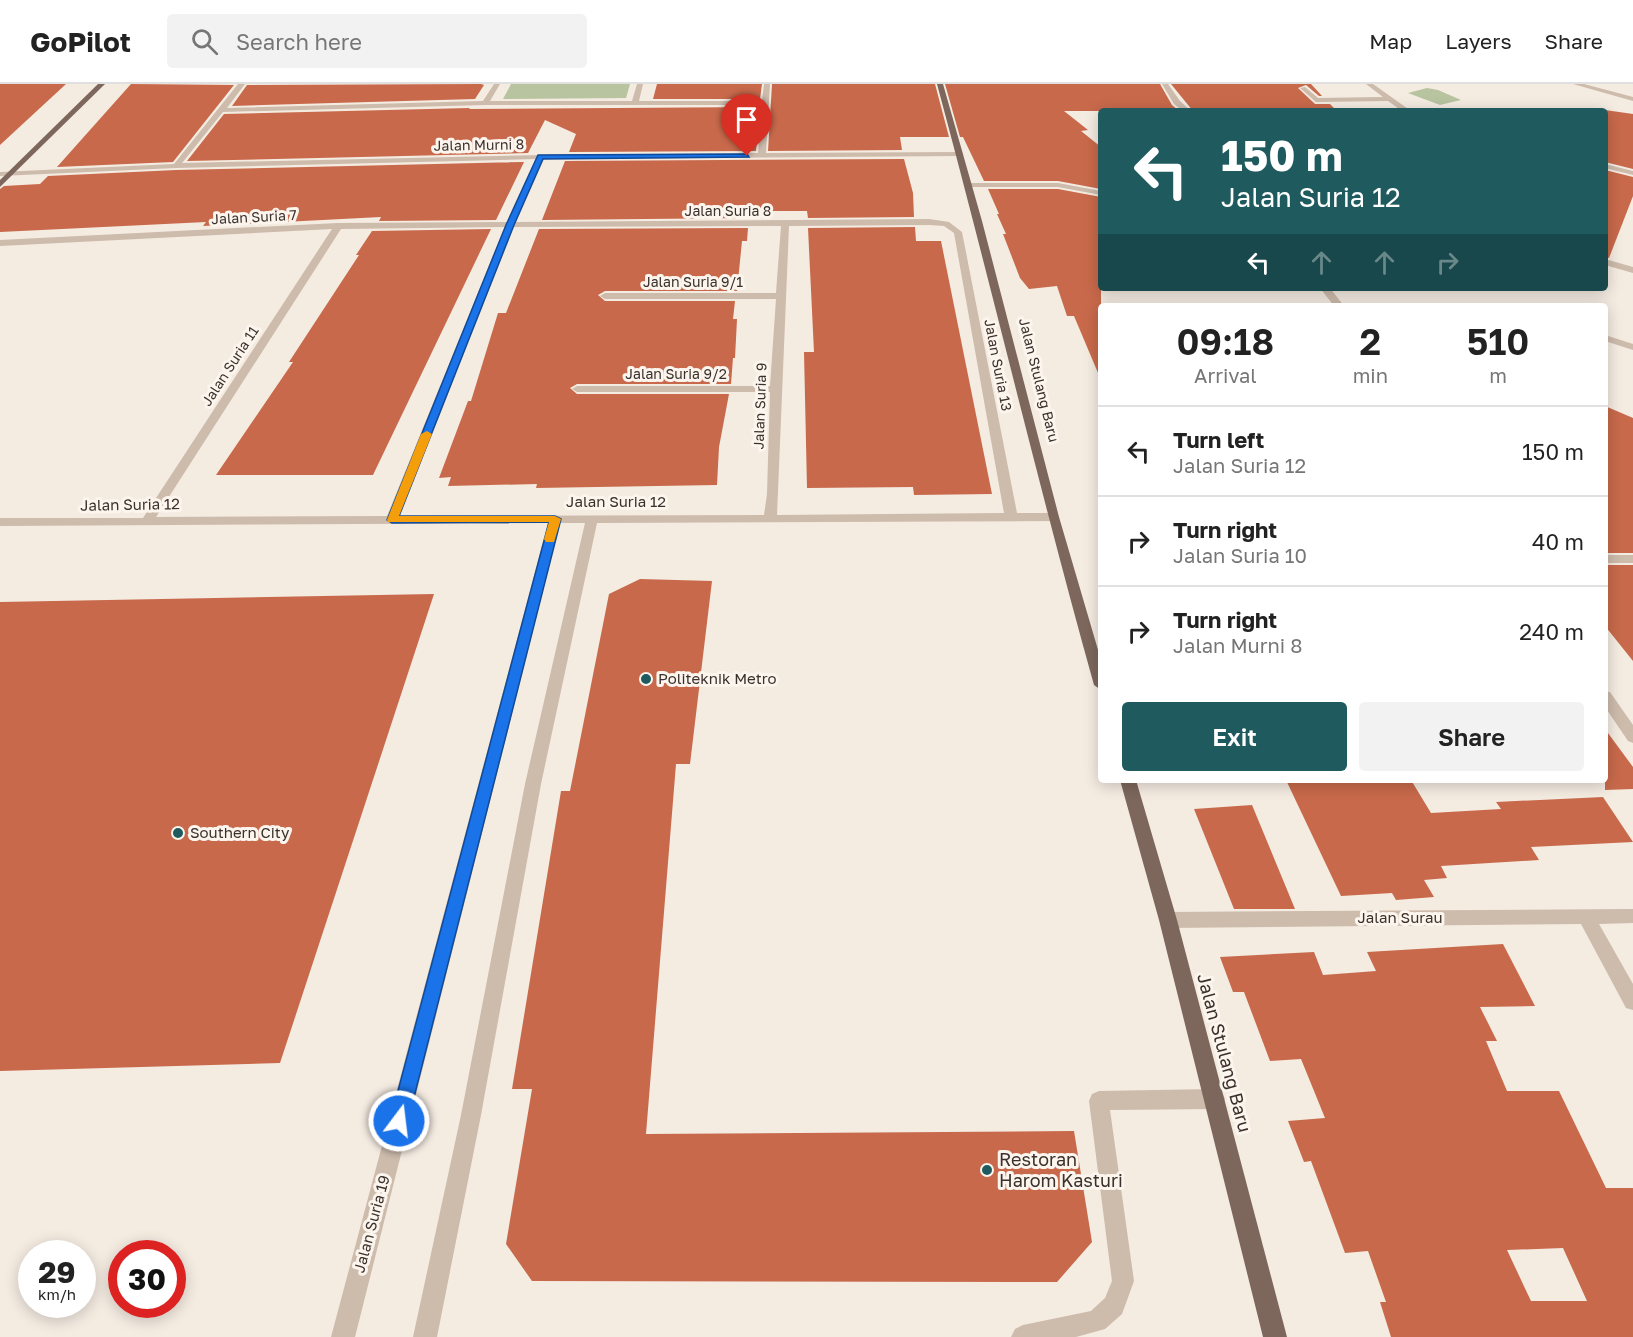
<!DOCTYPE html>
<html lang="en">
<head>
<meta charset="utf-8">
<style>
  :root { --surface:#fff; --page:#f2f2f2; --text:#222; --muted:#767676; --line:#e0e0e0; --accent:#1f5a5e }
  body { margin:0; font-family:"Golos Text",sans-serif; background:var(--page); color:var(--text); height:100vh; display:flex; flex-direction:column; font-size:22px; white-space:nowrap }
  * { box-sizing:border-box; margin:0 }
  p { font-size:20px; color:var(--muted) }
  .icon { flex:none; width:33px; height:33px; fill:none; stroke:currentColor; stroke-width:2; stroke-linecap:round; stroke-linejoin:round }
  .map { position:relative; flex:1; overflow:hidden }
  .drawer { position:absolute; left:1098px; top:219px; width:510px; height:480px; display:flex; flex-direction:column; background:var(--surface); border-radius:6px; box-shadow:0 3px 15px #0003 }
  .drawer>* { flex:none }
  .guide { position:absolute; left:1098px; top:24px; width:510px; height:183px; border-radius:6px; box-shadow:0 3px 15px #0003; background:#1f5a5e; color:#fff; overflow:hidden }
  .speed { position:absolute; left:18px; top:1156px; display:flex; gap:12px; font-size:30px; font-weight:700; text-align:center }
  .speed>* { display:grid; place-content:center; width:78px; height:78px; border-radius:50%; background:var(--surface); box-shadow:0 3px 15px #0003; line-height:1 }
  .speed small { font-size:15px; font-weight:400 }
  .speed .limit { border:9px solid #d22; background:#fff; color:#111 }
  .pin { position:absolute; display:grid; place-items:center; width:51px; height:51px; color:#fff; margin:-62px -26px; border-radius:50% 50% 50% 0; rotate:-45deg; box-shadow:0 0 6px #0007 }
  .pin .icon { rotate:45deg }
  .me { position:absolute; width:66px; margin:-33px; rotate:15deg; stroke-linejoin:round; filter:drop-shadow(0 0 4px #0008) }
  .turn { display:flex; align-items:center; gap:21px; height:126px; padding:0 24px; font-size:27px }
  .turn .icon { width:78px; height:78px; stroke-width:2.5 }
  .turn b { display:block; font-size:42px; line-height:51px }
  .lanes { display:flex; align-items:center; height:57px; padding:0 24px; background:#0003; justify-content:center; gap:30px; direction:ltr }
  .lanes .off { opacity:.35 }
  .eta { display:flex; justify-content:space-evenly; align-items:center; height:102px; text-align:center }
  .eta b { font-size:36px; font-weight:600; line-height:42px }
  .button { display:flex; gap:12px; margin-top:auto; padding:12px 24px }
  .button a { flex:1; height:69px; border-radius:6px; background:var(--accent); color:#fff; font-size:24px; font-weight:600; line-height:69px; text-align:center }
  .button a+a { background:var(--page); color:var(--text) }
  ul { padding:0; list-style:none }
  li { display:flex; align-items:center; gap:18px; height:90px; padding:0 24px; border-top:2px solid var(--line) }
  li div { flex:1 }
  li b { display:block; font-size:22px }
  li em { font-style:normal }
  header { display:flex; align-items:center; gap:36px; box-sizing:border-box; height:84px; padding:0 30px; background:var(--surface); border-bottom:2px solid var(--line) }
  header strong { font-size:28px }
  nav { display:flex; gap:33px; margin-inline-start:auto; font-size:21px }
  .search { width:420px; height:54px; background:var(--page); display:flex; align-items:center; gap:15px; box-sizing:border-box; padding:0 21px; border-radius:6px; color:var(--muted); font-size:22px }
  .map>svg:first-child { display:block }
  .green { fill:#b8c4a0 }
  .building { fill:#c8694b; fill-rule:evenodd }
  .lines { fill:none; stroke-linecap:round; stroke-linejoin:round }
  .minor { fill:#cdbbac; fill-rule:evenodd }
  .major { fill:#7d675c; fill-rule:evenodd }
  .route { fill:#1a73e8; stroke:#114b97; stroke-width:1.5 }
  .slow { fill:#f59e0b }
  .poi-dot { fill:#1f5a5e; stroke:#fbf5ee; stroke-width:2 }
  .labels { text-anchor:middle; stroke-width:6; stroke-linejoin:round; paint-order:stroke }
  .far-street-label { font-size:14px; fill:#3b302b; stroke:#fbf5ee }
  .street-label { font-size:15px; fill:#3b302b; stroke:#fbf5ee }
  .poi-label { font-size:15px; fill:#3b302b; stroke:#fbf5ee; text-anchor:start }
  .near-street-label { font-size:18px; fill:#3b302b; stroke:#fbf5ee }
  .near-poi-label { font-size:18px; fill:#3b302b; stroke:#fbf5ee; text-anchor:start }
</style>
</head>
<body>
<header>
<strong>GoPilot</strong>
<div class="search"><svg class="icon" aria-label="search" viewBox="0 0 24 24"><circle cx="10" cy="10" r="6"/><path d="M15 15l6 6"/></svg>Search here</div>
<nav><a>Map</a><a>Layers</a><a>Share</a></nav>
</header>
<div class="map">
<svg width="1633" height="1253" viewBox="0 0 1633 1253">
  <rect width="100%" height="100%" fill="#f4ebe1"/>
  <!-- green -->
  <g class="green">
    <polygon points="511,0 630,0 626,14 503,15"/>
    <polygon points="1427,4 1438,6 1461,16 1440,21 1408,9"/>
  </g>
  <!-- building -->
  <g class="building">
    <polygon points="0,0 66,0 0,61"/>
    <polygon points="131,0 234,1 173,78 57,83"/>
    <polygon points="481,0 484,1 475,15 232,22 247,1"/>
    <polygon points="657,0 762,0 760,15 653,15"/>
    <polygon points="772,0 935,0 949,53 900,53 902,66 768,67"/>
    <polygon points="945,0 1160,0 1172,21 1179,27 1064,27 1088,46 1081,47 1101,63 1101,105 1058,97 984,97 963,53 960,53"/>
    <polygon points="1171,0 1311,0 1322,12 1319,12 1306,1 1298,4 1315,20 1330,20 1337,27 1193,27"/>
    <polygon points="760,23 756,67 569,68 576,50 545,36 528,69 187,77 224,30 470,24 469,25"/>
    <polygon points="1605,26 1633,30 1633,85 1605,78"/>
    <polygon points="904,75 913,109 914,133 808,134 807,127 748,127 748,134 542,136 565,77"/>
    <polygon points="524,78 496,136 379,137 381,133 203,142 206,138 0,148 0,105 4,102 40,100 48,92 176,86"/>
    <polygon points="1605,86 1633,93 1633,112 1609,174 1605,173"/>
    <polygon points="988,105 1058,105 1101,113 1101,296 1074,232 1067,232 1057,202 1029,205 1020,194 1003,150 1006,150 997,130 999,130"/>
    <polygon points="915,143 916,157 941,157 992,410 914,411 913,403 807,404 804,268 814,268 808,144"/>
    <polygon points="748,144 747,157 742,157 737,207 605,207 598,211 605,217 735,217 733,235 737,235 735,274 733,274 731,300 577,300 570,304 577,310 729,310 719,363 717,401 536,404 537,400 448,402 451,393 439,394 468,317 471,317 498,229 506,229 539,145"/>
    <polygon points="491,145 373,391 216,391 293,278 289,278 359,171 356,171 372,147"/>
    <polygon points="1605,322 1633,334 1633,469 1605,469"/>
    <polygon points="1605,481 1633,481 1633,577 1605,542"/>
    <polygon points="640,495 712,497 690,680 676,680 646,1050 1074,1047 1092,1158 1057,1198 532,1197 506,1160 532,1005 512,1005 561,707 570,707 609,510"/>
    <polygon points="434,510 280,979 0,987 0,518"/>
    <polygon points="1605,645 1633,683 1633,705 1605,706"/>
    <polygon points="1286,696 1411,696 1431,729 1501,725 1496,718 1603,713 1633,758 1531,763 1539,776 1441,782 1447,794 1424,796 1434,813 1396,816 1392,809 1341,812"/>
    <polygon points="1252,721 1295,825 1234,825 1194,725"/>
    <path d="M1503,860L1535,922L1480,923L1497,957H1486L1507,1007H1559L1606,1104H1633V1253H1391L1380,1218H1386L1368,1167L1345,1169L1311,1077L1304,1078L1288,1037L1325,1034L1301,975L1270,977L1244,908H1233L1220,873L1314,868L1323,891L1376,887L1367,868ZM1563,1164L1587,1217H1531L1507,1166Z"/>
  </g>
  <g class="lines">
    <!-- minor -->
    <g class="minor">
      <path d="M238,0H245L227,24L483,17L494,0H500L490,17H632L637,0H643L639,17H762L764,0H770L766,69L962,68L963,70L959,72L544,75L516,138L929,135L949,138L962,148L1017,429H1053L1059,433L1053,437L597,439L541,700L481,1031L437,1253H413L461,1031L525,700L585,439H560L355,1253H331L548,439L0,442V434H143L332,145L0,162V156L338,139L507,138L536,75L176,84L0,92V88L174,80ZM485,21H762L758,69L541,71L182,79L223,28ZM929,141L944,142L954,149L1004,429L777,431L789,142ZM781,142L776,209H605L600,212L605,215H776L770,302H577L572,305L577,308H770L767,410L764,431L400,432L513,143ZM505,143L387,432L156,433L341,145Z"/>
      <polygon points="1162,0 1168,0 1180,17 1191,27 1183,27 1174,20"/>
      <polygon points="1366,0 1373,0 1411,27 1402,27 1388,17 1316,18 1300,4 1305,3 1318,14 1383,13"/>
      <polygon points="1573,0 1584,0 1633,13 1633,17"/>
      <polygon points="1605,80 1633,87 1633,91 1605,84"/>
      <polygon points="969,99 1058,99 1101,107 1101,111 1058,103 966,103 965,101"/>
      <polygon points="1605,175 1633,183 1633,189 1605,181"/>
      <polygon points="1320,204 1330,204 1344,222 1334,222"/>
      <polygon points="1436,219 1448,219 1453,222 1431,222"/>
      <polygon points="1605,251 1633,260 1633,266 1605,257"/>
      <rect x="1605" y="471" width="28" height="8"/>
      <polygon points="1605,607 1610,608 1633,641 1633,659 1628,657 1605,623"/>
      <polygon points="1633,825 1633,839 1599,840 1633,900 1633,926 1626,924 1581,840 1168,844 1162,841 1159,836 1162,831 1168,828"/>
      <polygon points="1215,1005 1222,1008 1225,1015 1222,1022 1215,1025 1110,1026 1134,1197 1122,1230 1105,1245 1076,1253 1011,1253 1015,1245 1023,1241 1091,1227 1105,1214 1112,1197 1089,1017 1092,1010 1099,1007"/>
    </g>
    <!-- major -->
    <g class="major">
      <polygon points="98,0 105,0 0,103 0,96"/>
      <path d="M937,0H943L982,137L1059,433L1101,576V606L1094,601C1038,401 991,200 937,0Z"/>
      <polygon points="1120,696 1136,696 1177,836 1287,1253 1263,1253 1159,836"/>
    </g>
  </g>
  <!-- route -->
  <polygon class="route" points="747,70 749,73 543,75 514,141 399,432 555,432 561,435 408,1037 405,1043 399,1046 392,1043 390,1037 549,438 392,439 387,436 506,141 538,71"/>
  <!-- slow -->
  <polygon class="slow" points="427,347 432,350 399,432 555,432 561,435 554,458 546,458 544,455 549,438 388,438 387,436 421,350"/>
  <!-- markers -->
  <g class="poi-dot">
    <circle cx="646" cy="595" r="6"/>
    <circle cx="178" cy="749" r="6"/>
    <circle cx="987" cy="1086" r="6"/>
  </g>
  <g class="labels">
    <!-- far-street labels -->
    <g class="far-street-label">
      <text transform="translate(479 61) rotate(-1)" y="5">Jalan Murni 8</text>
      <text x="728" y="132">Jalan Suria 8</text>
      <text transform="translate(254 133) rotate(-3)" y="5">Jalan Suria 7</text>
      <text x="693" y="203">Jalan Suria 9/1</text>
      <text transform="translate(998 281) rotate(79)" y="5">Jalan Suria 13</text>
      <text transform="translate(230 282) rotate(-57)" y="5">Jalan Suria 11</text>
      <text x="676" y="295">Jalan Suria 9/2</text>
      <text transform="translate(1039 296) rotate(76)" y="5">Jalan Stulang Baru</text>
      <text transform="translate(760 322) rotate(-88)" y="5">Jalan Suria 9</text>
    </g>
    <!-- street labels -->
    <g class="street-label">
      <text x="616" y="423">Jalan Suria 12</text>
      <text transform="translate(130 421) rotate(-1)" y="5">Jalan Suria 12</text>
      <text x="1400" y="839">Jalan Surau</text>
      <text transform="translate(372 1140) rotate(-75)" y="5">Jalan Suria 19</text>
    </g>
    <!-- poi labels -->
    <g class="poi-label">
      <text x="658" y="600">Politeknik Metro</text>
      <text x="190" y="754">Southern City</text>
    </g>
    <!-- near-street labels -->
    <g class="near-street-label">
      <text transform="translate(1224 969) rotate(75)" y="6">Jalan Stulang Baru</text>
    </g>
    <!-- near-poi labels -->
    <g class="near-poi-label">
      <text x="999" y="1082">Restoran<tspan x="999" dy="21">Harom Kasturi</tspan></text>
    </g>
  </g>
</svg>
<div class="speed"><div>29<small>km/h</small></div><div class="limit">30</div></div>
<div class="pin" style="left:747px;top:72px;background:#d93025"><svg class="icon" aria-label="arrive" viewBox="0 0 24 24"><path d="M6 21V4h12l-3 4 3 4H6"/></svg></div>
<svg class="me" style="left:399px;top:1037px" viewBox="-20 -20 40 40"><circle r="17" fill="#1a73e8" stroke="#fff" stroke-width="3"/><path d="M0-11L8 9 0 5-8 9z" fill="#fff"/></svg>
<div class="guide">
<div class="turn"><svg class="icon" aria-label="left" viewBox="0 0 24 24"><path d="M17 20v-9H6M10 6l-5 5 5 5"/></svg><div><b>150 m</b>Jalan Suria 12</div></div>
<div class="lanes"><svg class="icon" aria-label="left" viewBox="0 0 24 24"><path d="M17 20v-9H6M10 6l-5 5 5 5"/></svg><svg class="icon off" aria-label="ahead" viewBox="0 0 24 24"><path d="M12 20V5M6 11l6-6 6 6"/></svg><svg class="icon off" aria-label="ahead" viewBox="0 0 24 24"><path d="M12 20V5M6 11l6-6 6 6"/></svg><svg class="icon off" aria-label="right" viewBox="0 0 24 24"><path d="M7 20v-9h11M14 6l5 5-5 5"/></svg></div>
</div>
<section class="drawer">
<div class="eta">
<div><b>09:18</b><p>Arrival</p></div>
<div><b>2</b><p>min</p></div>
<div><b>510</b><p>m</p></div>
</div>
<ul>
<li><svg class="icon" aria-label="left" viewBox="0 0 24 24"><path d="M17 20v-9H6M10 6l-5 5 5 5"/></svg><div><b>Turn left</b><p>Jalan Suria 12</p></div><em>150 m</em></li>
<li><svg class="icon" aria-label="right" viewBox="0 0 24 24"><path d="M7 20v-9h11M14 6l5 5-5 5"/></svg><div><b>Turn right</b><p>Jalan Suria 10</p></div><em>40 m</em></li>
<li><svg class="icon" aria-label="right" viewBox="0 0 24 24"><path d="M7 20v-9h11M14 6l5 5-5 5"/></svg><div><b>Turn right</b><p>Jalan Murni 8</p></div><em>240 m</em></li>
</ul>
<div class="button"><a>Exit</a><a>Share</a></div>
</section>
</div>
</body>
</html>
